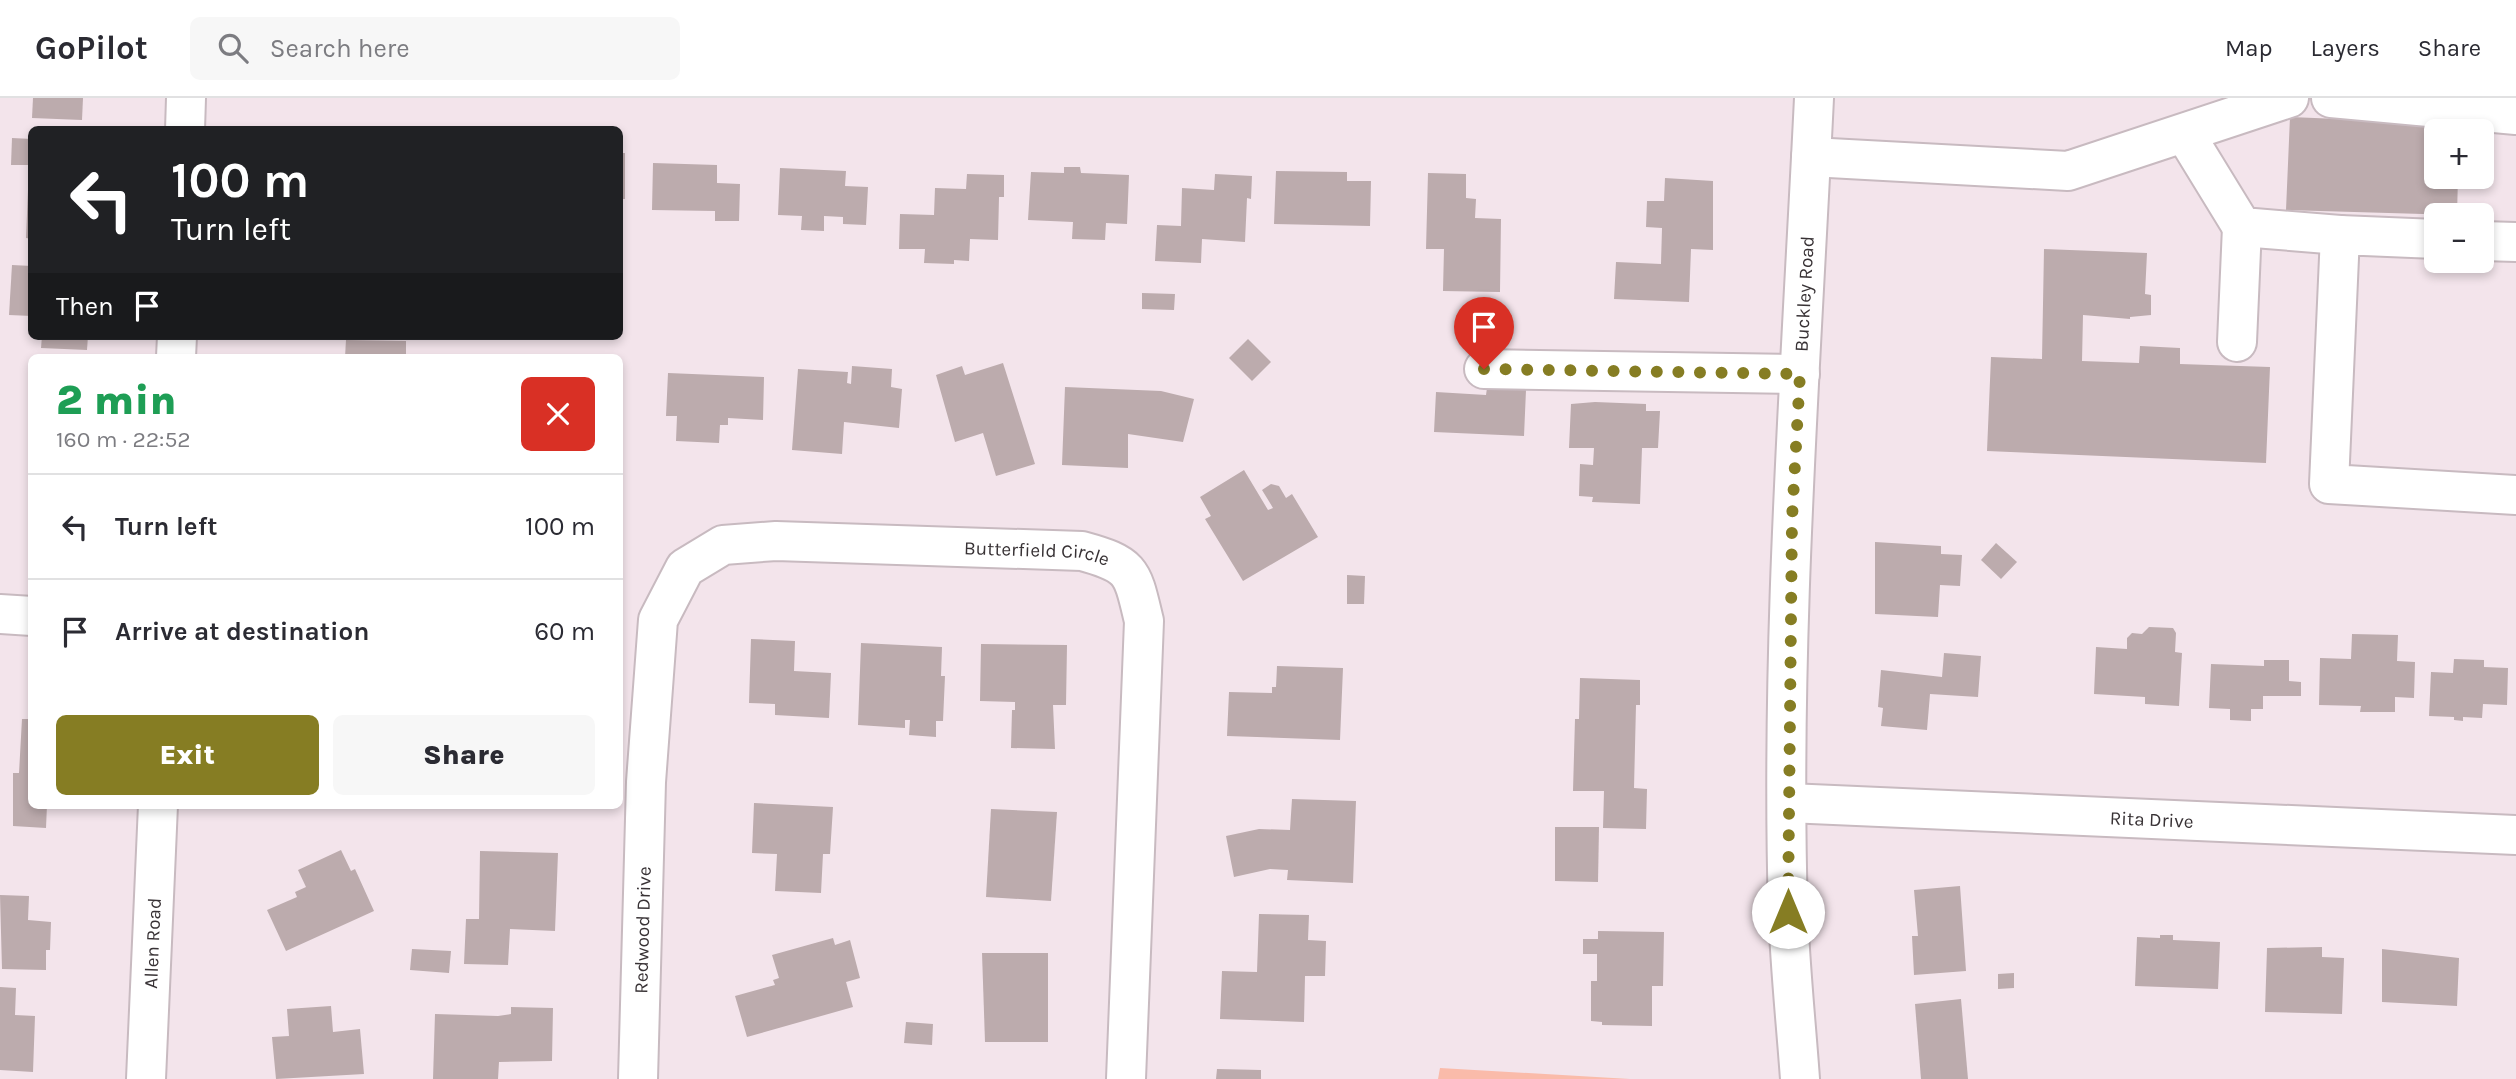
<!DOCTYPE html>
<html lang="en">
<head>
<meta charset="utf-8">
<style>
  :root { --surface:#fff; --page:#f7f7f7; --text:#2b2b33; --muted:#7c7c81; --line:#e1e1e2; --accent:#867d23 }
  body { margin:0; font-family:Karla,sans-serif; background:var(--page); color:var(--text); height:100vh; display:flex; flex-direction:column; font-size:26px; white-space:nowrap }
  * { box-sizing:border-box; margin:0 }
  p { font-size:23px; color:var(--muted) }
  .icon { flex:none; width:38px; height:38px; fill:none; stroke:currentColor; stroke-width:2; stroke-linecap:round; stroke-linejoin:round }
  .map { position:relative; flex:1; overflow:hidden }
  .panel { position:absolute; left:28px; top:256px; width:595px; height:455px; display:flex; flex-direction:column; background:var(--surface); border-radius:10px; box-shadow:0 4px 10px #0003 }
  .panel>* { flex:none }
  .top-card { position:absolute; left:28px; top:28px; width:595px; height:214px; border-radius:10px; box-shadow:0 4px 10px #0003; background:#202124; color:#fff; overflow:hidden }
  .buttons { position:absolute; left:2424px; top:21px; display:grid; gap:14px }
  .buttons a { display:grid; place-items:center; width:70px; height:70px; border-radius:10px; background:var(--surface); box-shadow:0 4px 10px #0003; font-size:35px }
  .pin { position:absolute; display:grid; place-items:center; width:60px; height:60px; color:#fff; margin:-72px -30px; border-radius:50% 50% 50% 0; rotate:-45deg; box-shadow:0 0 7px #0007 }
  .pin .icon { rotate:45deg }
  .me { position:absolute; width:77px; margin:-38px; rotate:0deg; stroke-linejoin:round; filter:drop-shadow(0 0 5px #0008) }
  .turn { display:flex; align-items:center; gap:24px; height:147px; padding:0 28px; font-size:32px }
  .turn .icon { width:91px; height:91px; stroke-width:2.5 }
  .turn b { display:block; font-size:49px; line-height:60px }
  .then { display:flex; align-items:center; height:66px; padding:0 28px; background:#0003; gap:14px; font-size:26px }
  .round { display:grid; place-items:center; flex:none; width:74px; height:74px; border-radius:10px; background:var(--page) }
  .summary { display:flex; align-items:center; justify-content:space-between; height:119px; padding:0 28px }
  h1 { font-size:42px; font-weight:800; line-height:52px; color:#1e9e55 }
  .action { display:flex; gap:14px; margin-top:auto; padding:14px 28px }
  .action a { flex:1; height:80px; border-radius:10px; background:var(--accent); color:#fff; font-size:28px; font-weight:800; line-height:80px; text-align:center }
  .action a+a { background:var(--page); color:var(--text) }
  ul { padding:0; list-style:none }
  li { display:flex; align-items:center; gap:21px; height:105px; padding:0 28px; border-top:2px solid var(--line) }
  li div { flex:1 }
  li b { display:block; font-size:26px }
  li em { font-style:normal }
  header { display:flex; align-items:center; gap:42px; box-sizing:border-box; height:98px; padding:0 35px; background:var(--surface); border-bottom:2px solid var(--line) }
  header strong { font-size:33px }
  nav { display:flex; gap:38px; margin-inline-start:auto; font-size:24px }
  .search { width:490px; height:63px; background:var(--page); display:flex; align-items:center; gap:18px; box-sizing:border-box; padding:0 24px; border-radius:10px; color:var(--muted); font-size:26px }
  .map>svg:first-child { display:block }
  .green { fill:#fabbaa }
  .building { fill:#bcabad }
  .lines { fill:none; stroke-linecap:round; stroke-linejoin:round }
  .minor-casing { stroke:#c8bac0; stroke-width:42 }
  .minor { stroke:#fff; stroke-width:38 }
  .route { stroke:#867d23; stroke-width:12; stroke-dasharray:0 21.6 }
  .labels { text-anchor:middle; stroke-width:5; stroke-linejoin:round; paint-order:stroke }
  .street-label { font-size:19px; fill:#383235; stroke:#fff2f7 }
</style>
</head>
<body>
<header>
<strong>GoPilot</strong>
<div class="search"><svg class="icon" aria-label="search" viewBox="0 0 24 24"><circle cx="10" cy="10" r="6"/><path d="M15 15l6 6"/></svg>Search here</div>
<nav><a>Map</a><a>Layers</a><a>Share</a></nav>
</header>
<div class="map">
<svg width="2516" height="981" viewBox="0 0 2516 981">
  <rect width="100%" height="100%" fill="#f3e4eb"/>
  <!-- green -->
  <polygon class="green" points="1440,970 1630,981 1438,981"/>
  <!-- building -->
  <g class="building">
    <polygon points="33,0 83,0 82,22 32,20"/>
    <polygon points="2290,19 2461,26 2460,33 2436,33 2436,79 2458,79 2457,117 2286,112"/>
    <polygon points="12,40 32,41 32,67 11,67"/>
    <rect x="620" y="55" width="5" height="46"/>
    <polygon points="653,65 717,67 717,85 740,86 739,123 715,123 715,113 652,112"/>
    <polygon points="29,68 32,68 32,141 26,140"/>
    <polygon points="1064,69 1080,69 1081,75 1129,77 1127,126 1106,125 1105,142 1072,141 1073,124 1028,122 1031,74 1064,75"/>
    <polygon points="780,70 846,73 845,88 868,89 866,127 843,126 843,119 824,118 824,133 801,132 802,118 778,117"/>
    <polygon points="1276,73 1347,74 1347,83 1371,83 1370,128 1274,126"/>
    <polygon points="1428,75 1466,76 1466,100 1476,101 1475,120 1501,121 1500,194 1443,193 1444,151 1426,151"/>
    <polygon points="967,76 1004,77 1004,99 999,99 998,142 970,141 969,163 954,162 954,166 924,165 925,151 899,151 900,116 934,117 935,90 966,91"/>
    <polygon points="1215,76 1252,78 1251,101 1247,100 1245,144 1202,141 1201,165 1155,163 1157,127 1181,128 1182,90 1214,92"/>
    <polygon points="1665,80 1713,83 1713,152 1691,151 1689,204 1614,201 1616,164 1661,166 1662,130 1646,129 1647,103 1664,103"/>
    <polygon points="2044,151 2147,155 2145,196 2151,197 2151,217 2130,219 2130,221 2083,217 2082,263 2139,265 2140,248 2180,250 2180,266 2270,269 2266,365 1987,353 1991,259 2042,261"/>
    <polygon points="12,167 32,168 32,218 9,217"/>
    <polygon points="1142,195 1175,196 1174,212 1142,211"/>
    <polygon points="42,238 88,238 87,252 41,250"/>
    <polygon points="1248,241 1271,264 1252,283 1229,260"/>
    <polygon points="346,242 406,243 406,259 345,259"/>
    <polygon points="1003,265 1035,366 996,378 983,335 955,344 936,277 962,268 965,277"/>
    <polygon points="852,268 892,271 891,289 902,291 899,330 844,324 842,356 792,352 798,271 848,274 847,285 851,286"/>
    <polygon points="668,275 764,279 763,322 728,320 728,327 720,327 719,345 676,343 677,318 666,318"/>
    <polygon points="1065,289 1161,293 1194,301 1183,344 1128,336 1128,370 1062,367"/>
    <polygon points="1487,290 1526,292 1524,338 1434,334 1436,294 1486,297"/>
    <polygon points="1595,304 1646,306 1646,313 1660,313 1658,350 1642,350 1640,406 1592,404 1593,399 1579,398 1580,366 1593,367 1594,350 1569,350 1571,306"/>
    <polygon points="1244,372 1268,412 1273,410 1262,392 1271,386 1279,388 1286,400 1292,396 1318,439 1243,483 1205,421 1211,418 1200,399"/>
    <polygon points="1875,444 1941,448 1941,456 1962,457 1960,488 1940,487 1938,519 1875,516"/>
    <polygon points="1996,445 2017,464 2001,481 1981,462"/>
    <polygon points="1347,477 1365,478 1364,506 1347,506"/>
    <polygon points="2149,529 2173,530 2176,535 2175,554 2182,555 2179,608 2145,606 2145,599 2094,596 2096,549 2127,551 2127,540 2132,535 2142,536"/>
    <polygon points="2352,536 2398,537 2397,563 2415,564 2414,600 2395,599 2395,614 2360,614 2361,608 2319,607 2320,560 2351,561"/>
    <polygon points="751,541 795,543 794,573 831,575 829,620 775,617 775,606 749,605"/>
    <polygon points="861,545 942,549 941,578 945,578 943,623 936,623 936,639 909,637 910,622 905,622 905,630 858,627"/>
    <polygon points="981,546 1067,547 1066,607 1053,607 1055,651 1011,650 1012,612 1015,612 1015,604 980,603"/>
    <polygon points="1944,555 1981,558 1978,599 1930,596 1927,632 1881,628 1883,610 1878,609 1881,572 1942,579"/>
    <polygon points="2454,561 2484,562 2484,569 2508,570 2507,607 2483,606 2482,620 2463,619 2463,623 2454,622 2454,619 2429,618 2431,574 2453,575"/>
    <polygon points="2264,562 2289,562 2289,583 2301,584 2301,598 2263,598 2263,611 2251,611 2251,623 2230,622 2230,611 2209,610 2211,566 2264,568"/>
    <polygon points="1277,568 1343,570 1340,642 1227,638 1229,594 1272,595 1272,589 1276,589"/>
    <polygon points="1580,580 1640,582 1640,607 1636,607 1634,690 1647,691 1646,731 1603,730 1604,693 1573,693 1575,621 1579,621"/>
    <polygon points="22,621 32,621 32,707 47,707 46,730 13,728 13,675 19,675"/>
    <polygon points="1292,701 1356,703 1353,785 1287,782 1288,772 1270,771 1234,779 1226,738 1259,731 1290,732"/>
    <polygon points="754,705 833,709 830,756 823,756 821,795 775,793 777,756 752,755"/>
    <polygon points="991,711 1057,714 1051,803 986,799"/>
    <polygon points="1555,729 1599,729 1598,784 1555,783"/>
    <polygon points="341,752 351,773 355,771 374,813 286,853 267,812 297,799 295,794 306,789 298,772"/>
    <polygon points="480,753 558,755 555,833 510,831 508,867 464,866 466,821 479,821"/>
    <polygon points="1960,788 1966,873 1914,877 1912,838 1918,838 1914,792"/>
    <polygon points="0,797 29,798 28,822 51,824 50,852 46,852 46,872 2,871"/>
    <polygon points="1259,816 1309,817 1308,842 1326,843 1325,878 1305,878 1304,924 1220,921 1222,873 1257,874"/>
    <polygon points="1598,833 1664,834 1663,888 1652,888 1652,928 1602,927 1602,924 1591,923 1591,883 1597,883 1597,856 1583,856 1583,841 1598,841"/>
    <polygon points="2160,837 2173,837 2173,842 2220,844 2218,891 2135,888 2137,839 2160,840"/>
    <polygon points="833,840 835,847 850,842 860,880 846,884 853,909 747,939 735,898 775,887 773,882 779,880 772,857"/>
    <polygon points="2322,849 2322,859 2344,860 2342,916 2265,914 2267,850"/>
    <polygon points="412,851 451,853 449,875 410,872"/>
    <polygon points="2382,851 2459,860 2457,908 2382,904"/>
    <polygon points="982,855 1048,855 1048,944 985,944"/>
    <polygon points="2014,875 2014,890 1998,891 1998,876"/>
    <polygon points="0,889 16,890 15,917 35,918 33,974 0,972"/>
    <polygon points="1961,901 1968,981 1921,981 1915,906"/>
    <polygon points="331,908 333,934 360,931 364,976 276,981 272,939 289,938 287,911"/>
    <polygon points="511,909 553,910 552,963 499,964 498,981 433,981 435,916 498,918 511,916"/>
    <polygon points="906,924 933,926 932,947 904,945"/>
    <polygon points="1217,971 1261,972 1261,981 1216,981"/>
  </g>
  <g class="lines">
    <!-- minor casing -->
    <g class="minor-casing">
      <g id="minor">
        <polyline points="2331,0 2516,17"/>
        <polyline points="185,32 186,0"/>
        <polyline points="2185,36 2242,129 2340,137"/>
        <polyline points="1811,59 2068,73 2289,0"/>
        <polyline points="2436,141 2340,137 2329,386 2516,397"/>
        <polyline points="2482,143 2516,144"/>
        <polyline points="2237,244 2242,129"/>
        <polyline points="176,259 177,238"/>
        <polyline points="1484,271 1800,276"/>
        <polyline points="0,516 32,518"/>
        <path id="s1" d="M1788,705L2516,737"/>
        <path id="s2" d="M146,981L158,707"/>
        <path id="s3" d="M638,981L646,684L658,522L685,470L723,447L776,443L1082,453C1133,467 1132,473 1144,523L1126,981"/>
        <path id="s4" d="M1800,981C1796,925 1790,869 1788,813C1780,542 1801,270 1814,0"/>
      </g>
    </g>
    <!-- minor -->
    <use href="#minor" class="minor"/>
  </g>
  <g class="lines">
    <!-- route -->
    <polyline class="route" points="1484,271 1800,276 1792,421 1788,814"/>
  </g>
  <g class="labels">
    <!-- street labels -->
    <g class="street-label">
      <text dy="7" stroke="none"><textPath href="#s4" startOffset="786">Buckley Road</textPath></text>
      <text dy="7" stroke="none"><textPath href="#s3" startOffset="877">Butterfield Circle</textPath></text>
      <text dy="7" stroke="none"><textPath href="#s1" startOffset="364">Rita Drive</textPath></text>
      <text dy="7" stroke="none"><textPath href="#s3" startOffset="149">Redwood Drive</textPath></text>
      <text dy="7" stroke="none"><textPath href="#s2" startOffset="136">Allen Road</textPath></text>
    </g>
  </g>
</svg>
<div class="buttons">
<a>+</a>
<a>−</a>
</div>
<div class="pin" style="left:1484px;top:271px;background:#d93025"><svg class="icon" aria-label="arrive" viewBox="0 0 24 24"><path d="M6 21V4h12l-3 4 3 4H6"/></svg></div>
<svg class="me" style="left:1788px;top:814px" viewBox="-20 -20 40 40"><circle r="19" fill="#fff"/><path d="M0-13L10 11 0 6-10 11z" fill="#867d23"/></svg>
<div class="top-card">
<div class="turn"><svg class="icon" aria-label="left" viewBox="0 0 24 24"><path d="M17 20v-9H6M10 6l-5 5 5 5"/></svg><div><b>100 m</b>Turn left</div></div>
<div class="then">Then<svg class="icon" aria-label="arrive" viewBox="0 0 24 24"><path d="M6 21V4h12l-3 4 3 4H6"/></svg></div>
</div>
<section class="panel">
<div class="summary"><div><h1>2 min</h1><p>160 m · 22:52</p></div><a class="round" style="background:#d93025;color:#fff"><svg class="icon" aria-label="close" viewBox="0 0 24 24"><path d="M6 6l12 12M18 6L6 18"/></svg></a></div>
<ul>
<li><svg class="icon" aria-label="left" viewBox="0 0 24 24"><path d="M17 20v-9H6M10 6l-5 5 5 5"/></svg><div><b>Turn left</b></div><em>100 m</em></li>
<li><svg class="icon" aria-label="arrive" viewBox="0 0 24 24"><path d="M6 21V4h12l-3 4 3 4H6"/></svg><div><b>Arrive at destination</b></div><em>60 m</em></li>
</ul>
<div class="action"><a>Exit</a><a>Share</a></div>
</section>
</div>
</body>
</html>
